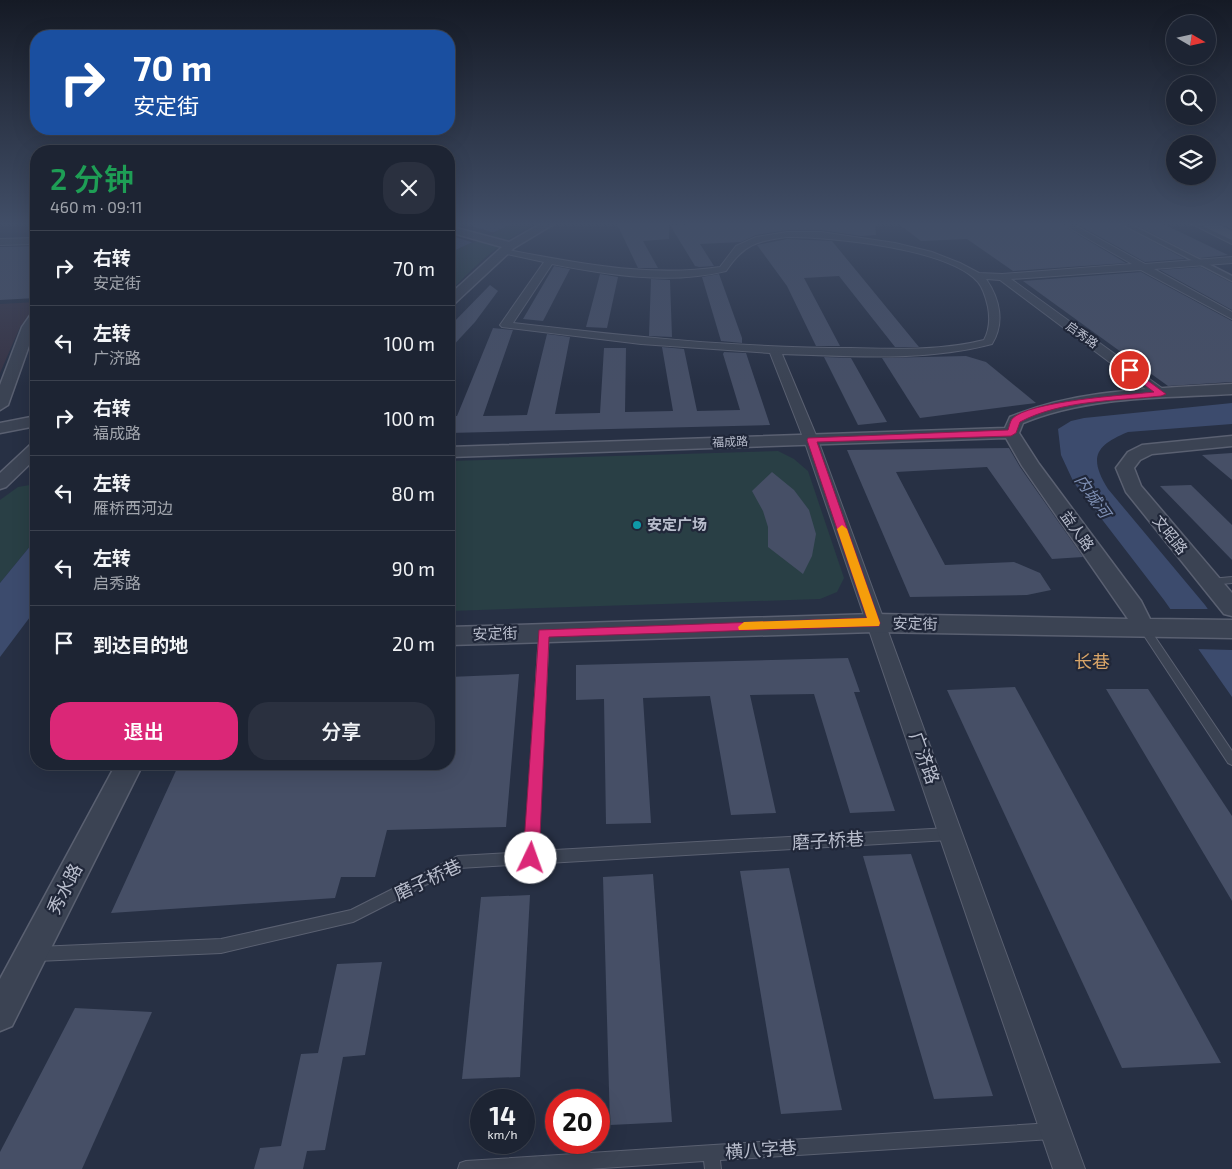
<!DOCTYPE html>
<html lang="zh">
<head>
<meta charset="utf-8">
<style>
  :root { --surface:#1d2433; --page:#2a303f; --text:#f1f3f6; --muted:#a0a4ac; --line:#3b414e; --accent:#db2777 }
  body { margin:0; font-family:"Exo 2","Noto Sans SC",sans-serif; background:var(--page); color:var(--text); height:100vh; display:flex; flex-direction:column; font-size:19px; white-space:nowrap }
  * { box-sizing:border-box; margin:0 }
  p { font-size:16px; color:var(--muted) }
  .icon { flex:none; width:28px; height:28px; fill:none; stroke:currentColor; stroke-width:2; stroke-linecap:round; stroke-linejoin:round }
  .map { position:relative; flex:1; overflow:hidden }
  .drawer { position:absolute; left:30px; top:145px; width:425px; height:625px; display:flex; flex-direction:column; background:var(--surface); border-radius:20px; box-shadow:0 5px 20px #0002,0 0 0 1px var(--line) }
  .drawer>* { flex:none }
  .guide { position:absolute; left:30px; top:30px; width:425px; height:105px; border-radius:20px; box-shadow:0 5px 20px #0002,0 0 0 1px var(--line); background:#1a4fa0; color:#fff; overflow:hidden }
  .needle { width:32px; rotate:99deg }
  .buttons { position:absolute; left:1166px; top:15px; display:grid; gap:10px }
  .buttons a { display:grid; place-items:center; width:50px; height:50px; border-radius:50%; background:var(--surface); box-shadow:0 5px 20px #0002,0 0 0 1px var(--line); font-size:25px }
  .speed { position:absolute; left:470px; top:1089px; display:flex; gap:10px; font-size:25px; font-weight:700; text-align:center }
  .speed>* { display:grid; place-content:center; width:65px; height:65px; border-radius:50%; background:var(--surface); box-shadow:0 5px 20px #0002,0 0 0 1px var(--line); line-height:1 }
  .speed small { font-size:12px; font-weight:400 }
  .speed .limit { border:8px solid #d22; background:#fff; color:#111 }
  .pin { position:absolute; display:grid; place-items:center; width:42px; height:42px; color:#fff; margin:-21px; border:2px solid #fff; border-radius:50%; box-shadow:0 1px 5px #0007 }
  .me { position:absolute; width:55px; margin:-28px; rotate:3deg; stroke-linejoin:round; filter:drop-shadow(0 0 4px #0008) }
  .turn { display:flex; align-items:center; gap:18px; height:105px; padding:0 20px; font-size:22px }
  .turn .icon { width:65px; height:65px; stroke-width:2.5 }
  .turn b { display:block; font-size:35px; line-height:42px }
  .round { display:grid; place-items:center; flex:none; width:52px; height:52px; border-radius:20px; background:var(--page) }
  .overview { display:flex; align-items:center; justify-content:space-between; height:85px; padding:0 20px }
  h1 { font-size:30px; font-weight:600; line-height:38px; color:#1e9e55 }
  .button { display:flex; gap:10px; margin-top:auto; padding:10px 20px }
  .button a { flex:1; height:58px; border-radius:20px; background:var(--accent); color:#fff; font-size:20px; font-weight:600; line-height:58px; text-align:center }
  .button a+a { background:var(--page); color:var(--text) }
  ul { padding:0; list-style:none }
  li { display:flex; align-items:center; gap:15px; height:75px; padding:0 20px; border-top:1px solid var(--line) }
  li div { flex:1 }
  li b { display:block; font-size:19px }
  li em { font-style:normal }
  .map>svg:first-child { display:block }
  .medical { fill:#373344 }
  .green { fill:#293f45 }
  .water { fill:#3c4b6d }
  .pier { fill:#273044 }
  .building { fill:#464f66 }
  .lines { fill:none; stroke-linecap:round; stroke-linejoin:round }
  .service-casing { stroke:#5a6071; stroke-width:2 }
  .pedestrian-casing { stroke:#5a6071; stroke-width:3 }
  .minor-casing { stroke:#5a6071; stroke-width:2 }
  .tertiary-casing { stroke:#5a6071; stroke-width:3 }
  .primary-casing { stroke:#454b5d; stroke-width:2 }
  .service { fill:#3b4353; fill-rule:evenodd }
  .pedestrian { fill:#3b4353; fill-rule:evenodd }
  .minor { fill:#3b4353; fill-rule:evenodd }
  .tertiary { fill:#3b4353; fill-rule:evenodd }
  .primary { fill:#596173; fill-rule:evenodd }
  .route { fill:#db2777; stroke:#8e194d }
  .slow { fill:#f59e0b }
  .culture-dot { fill:#0f9aa8; stroke:#202739; stroke-width:2 }
  .labels { text-anchor:middle; stroke-width:4.5; stroke-linejoin:round; paint-order:stroke }
  .far-street-label { font-size:12px; fill:#b9becd; stroke:#202739 }
  .poi-label { font-size:15px; font-weight:bold; fill:#b9becd; stroke:#202739; text-anchor:start }
  .street-label { font-size:15px; fill:#b9becd; stroke:#202739 }
  .water-label { font-size:16px; font-style:italic; fill:#7f90b4; stroke:#202739 }
  .quarter-label { font-size:18px; fill:#d9a568; stroke:#202739 }
  .near-street-label { font-size:18px; fill:#b9becd; stroke:#202739 }
</style>
</head>
<body>
<div class="map">
<svg width="1232" height="1169" viewBox="0 0 1232 1169">
  <rect width="100%" height="100%" fill="#273044"/>
  <!-- medical -->
  <polygon class="medical" points="36,302 36,308 20,327 0,373 0,304"/>
  <!-- green -->
  <g class="green">
    <path d="M516,222H541C501,239 479,263 449,292V253Z"/>
    <polygon points="778,451 794,459 808,471 844,578 837,592 820,599 449,611 449,461"/>
    <polygon points="36,484 36,539 0,583 0,500 18,487"/>
  </g>
  <!-- water -->
  <g class="water">
    <polygon points="483,222 516,222 449,253 449,235"/>
    <path d="M1232,403V424L1128,432C1094,446 1089,458 1108,489L1205,605L1232,644V697L1164,600L1074,483L1061,455L1058,429L1071,421L1084,418Z"/>
    <polygon points="36,539 36,609 0,657 0,583"/>
  </g>
  <!-- pier -->
  <g class="pier">
    <polygon points="468,225 495,233 474,243 449,235 449,233"/>
    <polygon points="1167,609 1211,609 1232,640 1232,650 1195,649"/>
  </g>
  <!-- building -->
  <g class="building">
    <polygon points="616,222 669,222 669,239 643,241 658,268 638,268"/>
    <polygon points="727,222 875,222 876,235 861,236 821,230 787,230 756,235 741,242 700,244 714,266 699,267 695,266 670,225"/>
    <polygon points="896,222 1057,222 1126,263 1013,271 967,239 921,241"/>
    <polygon points="1073,222 1116,222 1185,259 1145,262"/>
    <polygon points="1130,222 1159,222 1228,255 1200,258"/>
    <polygon points="787,239 832,241 919,347 895,347 839,276 804,278 840,346 816,346 787,286 757,245"/>
    <polygon points="36,246 36,298 0,300 0,247"/>
    <polygon points="554,266 570,269 543,321 523,319"/>
    <polygon points="1201,267 1232,283 1232,310 1160,270"/>
    <polygon points="1141,272 1232,321 1232,382 1168,386 1023,281"/>
    <polygon points="600,274 618,277 607,328 586,327"/>
    <polygon points="719,274 742,338 742,343 721,341 702,277"/>
    <polygon points="651,279 670,280 672,337 649,336"/>
    <polygon points="490,285 498,291 475,322 449,350 449,327"/>
    <polygon points="493,328 513,330 483,416 527,415 547,334 570,337 555,414 600,413 604,348 626,348 625,412 673,411 662,347 684,349 697,411 740,410 723,354 724,352 746,353 770,425 449,433 449,416 457,416"/>
    <polygon points="966,356 986,362 1036,403 920,418 882,358"/>
    <polygon points="824,357 851,358 887,422 858,425"/>
    <polygon points="1009,448 1020,467 1083,557 1052,559 987,467 896,472 945,565 1014,562 1040,573 1051,590 1027,595 910,597 847,450"/>
    <polygon points="1232,453 1232,480 1202,455"/>
    <polygon points="772,472 794,490 809,510 816,534 812,556 803,574 768,547 768,527 763,511 752,491"/>
    <polygon points="1191,485 1232,525 1232,560 1160,486"/>
    <polygon points="848,658 860,692 854,692 895,811 850,813 814,694 750,695 776,813 731,815 710,696 643,698 651,823 606,824 604,699 576,700 576,665"/>
    <polygon points="519,674 506,827 387,830 375,877 341,877 335,898 111,913 179,764 449,764 449,677"/>
    <polygon points="1015,687 1221,1063 1122,1068 947,690"/>
    <polygon points="1106,689 1148,689 1232,816 1232,901"/>
    <polygon points="911,854 993,1096 934,1099 863,856"/>
    <polygon points="789,868 842,1110 781,1114 740,871"/>
    <polygon points="653,874 672,1122 610,1125 603,877"/>
    <polygon points="530,895 520,1077 462,1079 481,897"/>
    <polygon points="382,962 365,1055 343,1057 325,1150 307,1151 303,1169 254,1169 260,1148 281,1146 301,1054 318,1053 337,964"/>
    <polygon points="75,1008 152,1012 82,1169 0,1169 0,1152"/>
  </g>
  <g class="lines">
    <!-- service casing -->
    <g class="service-casing">
      <g id="service">
        <polygon points="1232,577 1232,583 1210,585 1206,582 1210,579"/>
        <polygon points="1144,624 1147,625 1232,751 1232,765 1228,763 1141,631 1139,628 1141,625"/>
        <polygon points="544,629 547,630 549,633 537,851 949,828 953,830 955,834 953,838 949,840 459,868 353,922 221,953 37,961 32,959 30,954 32,949 37,947 221,939 351,910 458,856 525,852 539,633 541,630"/>
        <polygon points="1052,1123 1057,1126 1060,1131 1057,1136 1052,1139 720,1160 721,1169 705,1169 704,1161 589,1169 458,1169 460,1163 466,1161"/>
      </g>
    </g>
    <!-- pedestrian casing -->
    <g class="pedestrian-casing">
      <polygon id="pedestrian" points="1118,222 1126,222 1232,276 1232,281"/>
    </g>
    <!-- minor casing -->
    <g class="minor-casing">
      <g id="minor">
        <path d="M1059,222H1069L1145,264L1232,257V263L1154,269L1232,312V319L1141,270L1011,279L1166,391L1167,394L1166,397H1156L1000,280L986,279C1000,299 1005,323 992,344C924,362 851,356 782,354L818,440L1085,1169H1053L804,440L770,353L641,344L502,327L500,325L544,262L497,252L502,249C574,262 646,278 720,267L736,246L756,237L787,232H821L895,243L932,252L960,263L979,273L1002,274L1132,264ZM787,237C831,237 948,248 978,282C983,288 986,298 988,307C990,318 990,329 984,340C940,351 895,349 851,348C738,348 625,336 513,323L552,264C609,275 669,285 726,271C744,244 757,241 787,237Z"/>
        <polygon points="1188,222 1199,222 1232,238 1232,244"/>
        <polygon points="1221,222 1232,222 1232,228"/>
        <polygon points="36,238 36,244 0,245 0,239"/>
        <polygon points="36,337 36,343 24,345 18,342 20,340"/>
      </g>
    </g>
    <!-- tertiary casing -->
    <g class="tertiary-casing">
      <g id="tertiary">
        <polygon points="544,222 557,222 514,248 453,305 449,306 449,295 502,247 449,232 449,226 509,242"/>
        <polygon points="36,313 36,326 8,405 0,410 0,385 22,327 31,314"/>
        <path d="M1232,384V394C1162,398 1088,396 1023,423L1019,433L1039,464L1141,601L1150,619L1232,620V638L874,632L449,645V627L874,614L1128,619L1022,466L1006,438L449,457V447L1005,428L1010,417C1080,388 1157,389 1232,384Z"/>
        <polygon points="36,416 36,426 0,433 0,423"/>
        <polygon points="1232,436 1232,446 1152,454 1140,460 1134,468 1141,486 1232,593 1232,616 1224,614 1126,492 1116,468 1128,452 1142,445"/>
        <polygon points="36,444 36,458 6,487 0,489 0,473 30,445"/>
        <polygon points="116,764 143,764 12,1026 0,1031 0,979"/>
      </g>
    </g>
    <!-- primary casing -->
    <g class="primary-casing">
      <polygon id="primary" points="1194,222 1212,222 1232,231 1232,240"/>
    </g>
    <!-- service -->
    <use href="#service" class="service"/>
    <!-- pedestrian -->
    <use href="#pedestrian" class="pedestrian"/>
    <!-- minor -->
    <use href="#minor" class="minor"/>
    <!-- tertiary -->
    <use href="#tertiary" class="tertiary"/>
    <!-- primary -->
    <use href="#primary" class="primary"/>
  </g>
  <!-- sky -->
  <linearGradient id="sky" x2="0" y2="1"><stop stop-color="#151a25"/><stop offset="0.58" stop-color="#414e67"/><stop offset="1" stop-color="#414e67" stop-opacity="0"/></linearGradient>
  <rect width="1232" height="386" fill="url(#sky)"/>
  <!-- route -->
  <path class="route" d="M1127,369H1132L1166,394L1161,396C1116,401 1061,400 1020,422L1016,433L1011,436L817,442L880,623L879,626L549,637L539,858L537,863L531,865L525,863L523,858L539,630L867,618L807,440L808,438L1008,430C1009,427 1010,422 1012,419C1028,401 1127,395 1154,392L1127,372Z"/>
  <!-- slow -->
  <polygon class="slow" points="842,525 847,529 880,623 879,626 739,630 738,627 744,622 867,618 837,529"/>
  <!-- markers -->
  <circle class="culture-dot" cx="637" cy="525" r="5"/>
  <g class="labels">
    <!-- far-street labels -->
    <g class="far-street-label">
      <text transform="translate(1082 335) rotate(36)" y="4">启秀路</text>
      <text transform="translate(730 442) rotate(-2)" y="4">福成路</text>
    </g>
    <!-- poi labels -->
    <g class="poi-label">
      <text x="647" y="530">安定广场</text>
    </g>
    <!-- street labels -->
    <g class="street-label">
      <text transform="translate(1077 531) rotate(54)" y="5">益人路</text>
      <text transform="translate(1170 535) rotate(51)" y="5">文昭路</text>
      <text transform="translate(915 624) rotate(1)" y="5">安定街</text>
      <text transform="translate(495 634) rotate(-2)" y="5">安定街</text>
    </g>
    <!-- water labels -->
    <g class="water-label">
      <text transform="translate(1093 496) rotate(55)" y="6">内城河</text>
    </g>
    <!-- quarter labels -->
    <g class="quarter-label">
      <text x="1092" y="668">长巷</text>
    </g>
    <!-- near-street labels -->
    <g class="near-street-label">
      <text transform="translate(924 758) rotate(70)" y="6">广济路</text>
      <text transform="translate(828 841) rotate(-3)" y="6">磨子桥巷</text>
      <text transform="translate(428 880) rotate(-25)" y="6">磨子桥巷</text>
      <text transform="translate(65 889) rotate(-63)" y="6">秀水路</text>
      <text transform="translate(761 1150) rotate(-4)" y="6">横八字巷</text>
    </g>
  </g>
</svg>
<div class="buttons">
<a><svg class="needle" viewBox="-14 -14 28 28"><path d="M0-13l5 13h-10z" fill="#e53935"/><path d="M0 13l5-13h-10z" fill="#a0a4ac"/></svg></a>
<a><svg class="icon" aria-label="search" viewBox="0 0 24 24"><circle cx="10" cy="10" r="6"/><path d="M15 15l6 6"/></svg></a>
<a><svg class="icon" aria-label="layers" viewBox="0 0 24 24"><path d="M12 4l9 5-9 5-9-5zM3 14l9 5 9-5"/></svg></a>
</div>
<div class="speed"><div>14<small>km/h</small></div><div class="limit">20</div></div>
<div class="pin" style="left:1130px;top:370px;background:#d93025"><svg class="icon" aria-label="arrive" viewBox="0 0 24 24"><path d="M6 21V4h12l-3 4 3 4H6"/></svg></div>
<svg class="me" style="left:531px;top:858px" viewBox="-20 -20 40 40"><circle r="19" fill="#fff"/><path d="M0-13L10 11 0 6-10 11z" fill="#db2777"/></svg>
<div class="guide">
<div class="turn"><svg class="icon" aria-label="right" viewBox="0 0 24 24"><path d="M7 20v-9h11M14 6l5 5-5 5"/></svg><div><b>70 m</b>安定街</div></div>
</div>
<section class="drawer">
<div class="overview"><div><h1>2 分钟</h1><p>460 m · 09:11</p></div><a class="round"><svg class="icon" aria-label="close" viewBox="0 0 24 24"><path d="M6 6l12 12M18 6L6 18"/></svg></a></div>
<ul>
<li><svg class="icon" aria-label="right" viewBox="0 0 24 24"><path d="M7 20v-9h11M14 6l5 5-5 5"/></svg><div><b>右转</b><p>安定街</p></div><em>70 m</em></li>
<li><svg class="icon" aria-label="left" viewBox="0 0 24 24"><path d="M17 20v-9H6M10 6l-5 5 5 5"/></svg><div><b>左转</b><p>广济路</p></div><em>100 m</em></li>
<li><svg class="icon" aria-label="right" viewBox="0 0 24 24"><path d="M7 20v-9h11M14 6l5 5-5 5"/></svg><div><b>右转</b><p>福成路</p></div><em>100 m</em></li>
<li><svg class="icon" aria-label="left" viewBox="0 0 24 24"><path d="M17 20v-9H6M10 6l-5 5 5 5"/></svg><div><b>左转</b><p>雁桥西河边</p></div><em>80 m</em></li>
<li><svg class="icon" aria-label="left" viewBox="0 0 24 24"><path d="M17 20v-9H6M10 6l-5 5 5 5"/></svg><div><b>左转</b><p>启秀路</p></div><em>90 m</em></li>
<li><svg class="icon" aria-label="arrive" viewBox="0 0 24 24"><path d="M6 21V4h12l-3 4 3 4H6"/></svg><div><b>到达目的地</b></div><em>20 m</em></li>
</ul>
<div class="button"><a>退出</a><a>分享</a></div>
</section>
</div>
</body>
</html>
